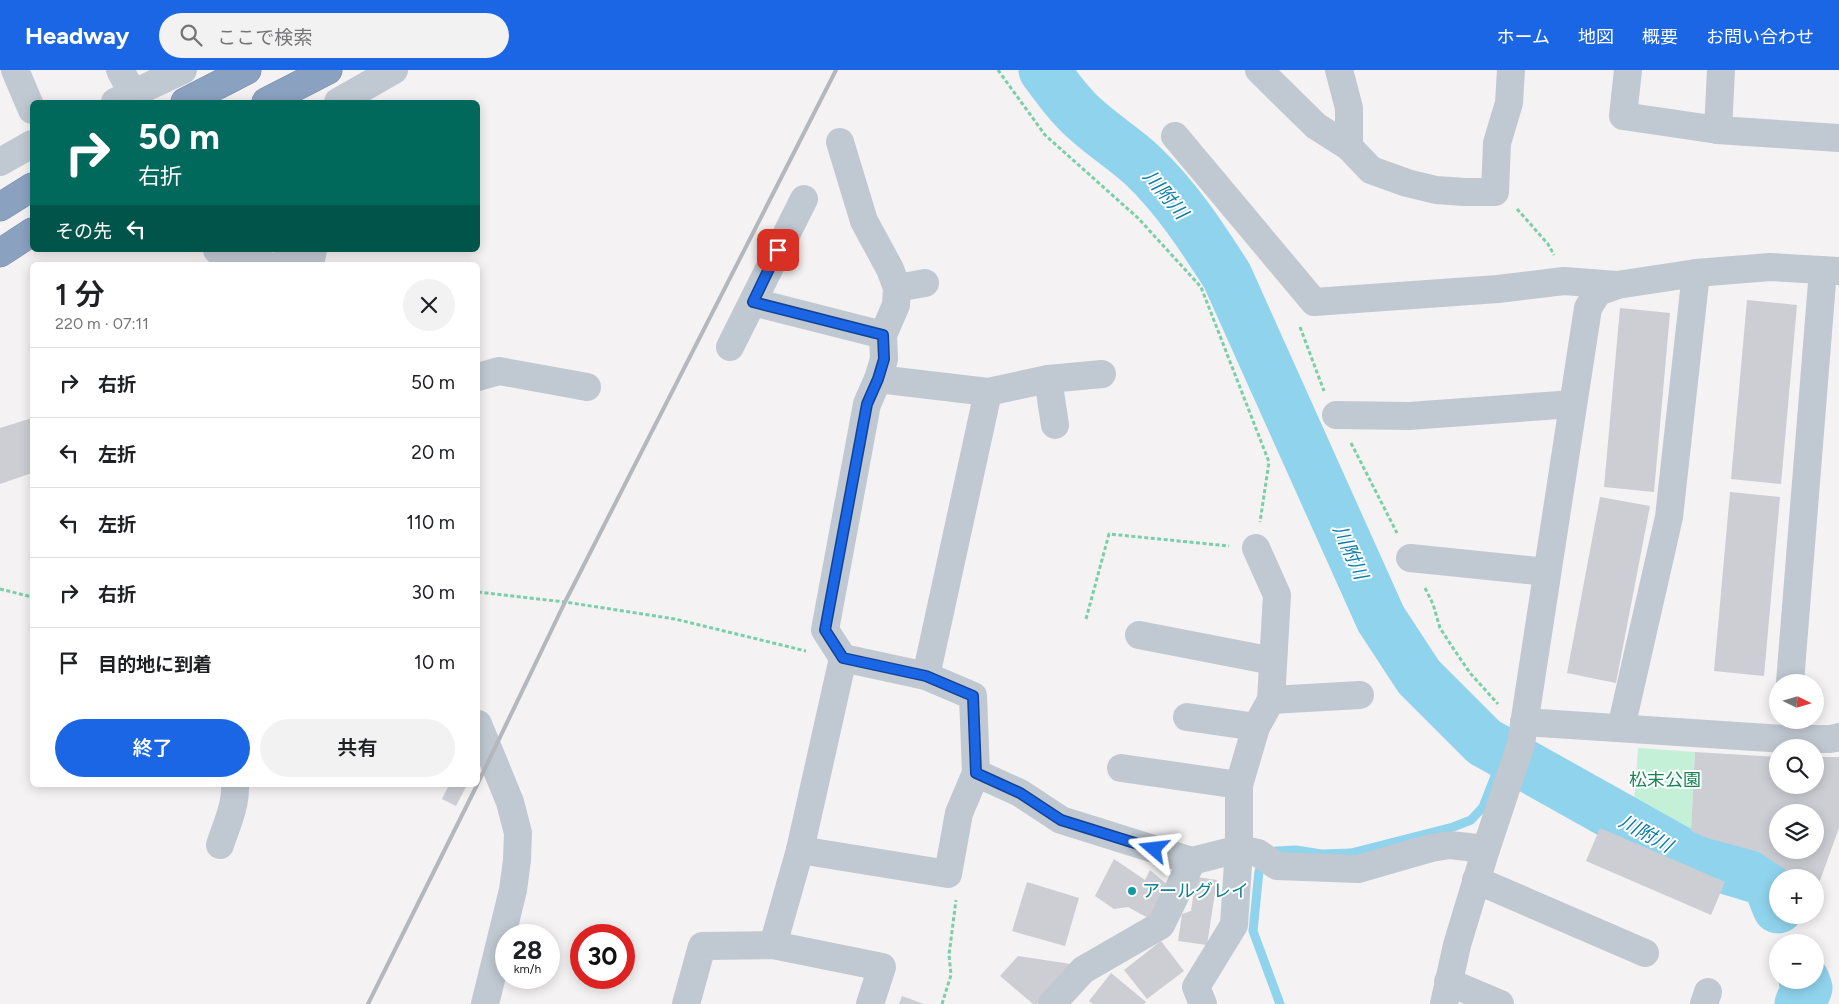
<!DOCTYPE html>
<html lang="ja">
<head>
<meta charset="utf-8">
<style>
  :root { --surface:#fff; --page:#f2f2f2; --text:#202124; --muted:#757577; --line:#e0e0e0; --accent:#1b66e5 }
  body { margin:0; font-family:Figtree,"Noto Sans JP",sans-serif; background:var(--page); color:var(--text); height:100vh; display:flex; flex-direction:column; font-size:19px; white-space:nowrap }
  * { box-sizing:border-box; margin:0 }
  p { font-size:16px; color:var(--muted) }
  .icon { flex:none; width:28px; height:28px; fill:none; stroke:currentColor; stroke-width:2; stroke-linecap:round; stroke-linejoin:round }
  .map { position:relative; flex:1; overflow:hidden }
  .side { position:absolute; left:30px; top:192px; width:450px; height:525px; display:flex; flex-direction:column; background:var(--surface); border-radius:8px; box-shadow:0 2px 12px #0003 }
  .side>* { flex:none }
  .top-card { position:absolute; left:30px; top:30px; width:450px; height:152px; border-radius:8px; box-shadow:0 2px 12px #0003; background:#00695c; color:#fff; overflow:hidden }
  .needle { width:32px; rotate:95deg }
  .buttons { position:absolute; left:1769px; top:604px; display:grid; gap:10px }
  .buttons a { display:grid; place-items:center; width:55px; height:55px; border-radius:50%; background:var(--surface); box-shadow:0 2px 12px #0003; font-size:25px }
  .speed { position:absolute; left:495px; top:854px; display:flex; gap:10px; font-size:25px; font-weight:700; text-align:center }
  .speed>* { display:grid; place-content:center; width:65px; height:65px; border-radius:50%; background:var(--surface); box-shadow:0 2px 12px #0003; line-height:1 }
  .speed small { font-size:12px; font-weight:400 }
  .speed .limit { border:8px solid #d22; background:#fff; color:#111 }
  .pin { position:absolute; display:grid; place-items:center; width:42px; height:42px; color:#fff; margin:-21px; border-radius:10px; box-shadow:0 2px 8px #0006 }
  .me { position:absolute; width:55px; margin:-28px; rotate:287deg; stroke-linejoin:round; filter:drop-shadow(0 0 4px #0008) }
  .turn { display:flex; align-items:center; gap:18px; height:105px; padding:0 25px; font-size:22px }
  .turn .icon { width:65px; height:65px; stroke-width:2.5 }
  .turn b { display:block; font-size:35px; line-height:42px }
  .then { display:flex; align-items:center; height:48px; padding:0 25px; background:#0003; gap:10px; font-size:19px }
  .round { display:grid; place-items:center; flex:none; width:52px; height:52px; border-radius:26px; background:var(--page) }
  .head { display:flex; align-items:center; justify-content:space-between; height:85px; padding:0 25px }
  h1 { font-size:30px; font-weight:600; line-height:38px }
  .primary-button { display:flex; gap:10px; margin-top:auto; padding:10px 25px }
  .primary-button a { flex:1; height:58px; border-radius:30px; background:var(--accent); color:#fff; font-size:20px; font-weight:600; line-height:58px; text-align:center }
  .primary-button a+a { background:var(--page); color:var(--text) }
  ul { padding:0; list-style:none }
  li { display:flex; align-items:center; gap:15px; height:70px; padding:0 25px; border-top:1px solid var(--line) }
  li div { flex:1 }
  li b { display:block; font-size:19px }
  li em { font-style:normal }
  header { display:flex; align-items:center; gap:30px; box-sizing:border-box; height:70px; padding:0 25px; background:var(--accent); color:#fff }
  header strong { font-size:24px }
  nav { display:flex; gap:28px; margin-inline-start:auto; font-size:18px }
  .search { width:350px; height:45px; background:var(--page); display:flex; align-items:center; gap:12px; box-sizing:border-box; padding:0 18px; border-radius:28px; color:var(--muted); font-size:19px }
  .map>svg:first-child { display:block }
  .green { fill:#c3f0d7 }
  .lines { fill:none; stroke-linecap:round; stroke-linejoin:round }
  .stream { stroke:#90d3ed; stroke-width:9 }
  .river { stroke:#90d3ed; stroke-width:51 }
  .building { fill:#ccced4; fill-rule:evenodd }
  .highway-casing { stroke:#768cac; stroke-width:29 }
  .path { stroke:#7acfab; stroke-width:3; stroke-dasharray:4 2.5; stroke-linecap:butt }
  .minor { stroke:#c0c8d1; stroke-width:28 }
  .highway { stroke:#8ba1c0; stroke-width:28 }
  .rail { stroke:#b4b7bc; stroke-width:4 }
  .route-casing { stroke:#124295; stroke-width:12 }
  .route { stroke:#1b66e5; stroke-width:9 }
  .culture-dot { fill:#0f9aa8; stroke:#fff; stroke-width:2 }
  .labels { text-anchor:middle; stroke-width:4; stroke-linejoin:round; paint-order:stroke }
  .park-label { font-size:18px; fill:#188455; stroke:#fff }
  .culture-label { font-size:18px; fill:#0d838f; stroke:#fff; text-anchor:start }
  .water-label { font-size:19px; font-style:italic; fill:#0d7da8; stroke:#fff }
</style>
</head>
<body>
<header>
<strong>Headway</strong>
<div class="search"><svg class="icon" aria-label="search" viewBox="0 0 24 24"><circle cx="10" cy="10" r="6"/><path d="M15 15l6 6"/></svg>ここで検索</div>
<nav><a>ホーム</a><a>地図</a><a>概要</a><a>お問い合わせ</a></nav>
</header>
<div class="map">
<svg width="1839" height="934" viewBox="0 0 1839 934">
  <rect width="100%" height="100%" fill="#f4f2f2"/>
  <!-- green -->
  <polygon class="green" points="1638,678 1695,682 1691,761 1634,732"/>
  <g class="lines">
    <!-- stream -->
    <polyline class="stream" points="1280,934 1253,861 1259,801 1276,781 1296,780 1321,784 1351,783 1453,757 1471,750 1483,737 1504,683"/>
    <!-- river -->
    <g class="river">
      <path d="M1044,0C1058,19 1072,39 1091,54C1107,68 1126,80 1142,95C1176,127 1202,167 1227,206L1381,549L1419,607L1484,672L1691,788L1767,811L1778,838"/>
      <polyline points="1800,934 1807,918 1804,910"/>
    </g>
  </g>
  <!-- building -->
  <g class="building">
    <polygon points="1747,230 1797,235 1781,414 1731,409"/>
    <polygon points="1620,238 1670,243 1654,422 1604,417"/>
    <polygon points="32,348 32,403 0,414 0,358"/>
    <polygon points="1730,422 1780,427 1764,606 1714,601"/>
    <polygon points="1600,427 1650,436 1616,613 1567,603"/>
    <path d="M1695,682L1778,687V715H1815V687H1839V758L1818,816L1815,815V808H1798L1759,782L1707,768L1691,761ZM1778,742H1815V780H1778Z"/>
    <polygon points="449,715 467,715 456,736 442,729"/>
    <polygon points="1600,758 1725,812 1711,845 1586,791"/>
    <polygon points="1114,789 1145,810 1150,800 1170,817 1150,849 1128,837 1114,839 1095,826"/>
    <polygon points="1196,807 1217,810 1207,875 1178,871 1182,844 1191,841"/>
    <polygon points="1027,812 1079,828 1065,876 1012,861"/>
    <polygon points="1161,871 1184,901 1147,929 1124,900"/>
    <polygon points="1018,886 1071,894 1037,934 1033,934 1000,906"/>
    <polygon points="1111,903 1146,932 1144,934 1093,934 1089,931"/>
    <polygon points="902,926 924,934 899,934"/>
  </g>
  <g class="lines">
    <!-- highway casing -->
    <g class="highway-casing">
      <g id="highway">
        <polyline points="185,32 247,0"/>
        <polyline points="266,32 328,0"/>
        <polyline points="0,137 32,117"/>
        <polyline points="0,183 32,162"/>
      </g>
    </g>
    <!-- path -->
    <g class="path">
      <polyline points="998,0 1045,65 1138,148 1201,217 1269,392 1260,452"/>
      <polyline points="1517,139 1548,174 1554,185"/>
      <polyline points="1300,257 1324,321"/>
      <polyline points="1351,373 1397,463"/>
      <polyline points="1425,518 1433,534 1440,558 1453,578 1470,603 1498,634"/>
      <polyline points="0,519 32,527"/>
      <polyline points="478,522 565,532 675,549 806,581"/>
      <polyline points="1086,549 1109,464 1229,476"/>
      <polyline points="942,934 951,905 949,885 956,830"/>
    </g>
    <!-- minor -->
    <g class="minor">
      <polyline points="15,0 32,40"/>
      <polyline points="120,0 133,24"/>
      <polyline points="1259,0 1316,56 1349,77 1371,100 1407,113 1436,120 1465,122 1495,122 1497,73 1509,33 1511,0"/>
      <polyline points="1339,0 1349,38 1349,77"/>
      <polyline points="1628,0 1623,46 1718,60 1839,68"/>
      <polyline points="115,32 183,0"/>
      <polyline points="338,32 394,0"/>
      <polyline points="1718,60 1721,0"/>
      <polyline points="1175,66 1314,232 1498,219 1564,211 1617,215"/>
      <polyline points="840,72 864,151 890,199 897,218 896,235 883,265 884,289 878,309 867,334 825,560 843,588"/>
      <polyline points="0,92 32,74"/>
      <polyline points="217,180 267,195"/>
      <polyline points="288,180 293,195"/>
      <polyline points="310,195 313,180"/>
      <polyline points="897,218 925,213"/>
      <polyline points="753,232 883,265"/>
      <polyline points="730,277 804,129"/>
      <polyline points="478,307 499,301 587,317"/>
      <polyline points="878,309 988,322 1048,309 1102,304"/>
      <polyline points="1048,309 1055,355"/>
      <polyline points="1336,345 1409,346 1573,334"/>
      <polyline points="1410,488 1547,502"/>
      <polyline points="1139,565 1273,591"/>
      <polyline points="926,606 988,322"/>
      <polyline points="1790,612 1823,200"/>
      <polyline points="1271,630 1360,625"/>
      <polyline points="1187,647 1256,657"/>
      <polyline points="1524,652 1785,669 1831,669 1839,667"/>
      <polyline points="478,654 510,732 518,763 517,790 513,820 485,934"/>
      <polyline points="1621,658 1669,447 1696,203"/>
      <polyline points="1121,698 1239,715"/>
      <path d="M220,775C226,756 236,736 235,715"/>
      <polyline points="800,780 948,804 959,743 976,703"/>
      <polyline points="1476,810 1645,883"/>
      <polyline points="773,875 800,780 843,588 926,606 973,626 976,703 1020,723 1061,750 1192,791 1239,779 1258,783 1277,796 1358,799 1431,778 1450,775 1486,779"/>
      <polyline points="1448,912 1500,934"/>
      <polyline points="686,934 702,876 773,875 882,897 870,934"/>
      <polyline points="1052,934 1083,900 1161,855 1192,791"/>
      <polyline points="1203,934 1196,917 1234,855 1239,779 1239,715 1256,657 1271,630 1277,525 1256,478"/>
      <polyline points="1444,934 1457,875 1486,779 1521,674 1588,238 1598,222 1617,215 1696,203 1770,197 1839,201"/>
      <polyline points="1704,934 1708,922"/>
    </g>
    <!-- highway -->
    <use href="#highway" class="highway"/>
    <!-- rail -->
    <g class="rail">
      <polyline points="478,713 565,532 836,0"/>
      <polyline points="368,934 477,715"/>
    </g>
  </g>
  <g class="lines">
    <!-- route casing -->
    <g class="route-casing">
      <polyline id="route" points="778,180 753,232 883,265 884,289 878,309 867,334 825,560 843,588 926,606 973,626 976,703 1020,723 1061,750 1154,779"/>
    </g>
    <!-- route -->
    <use href="#route" class="route"/>
  </g>
  <!-- markers -->
  <circle class="culture-dot" cx="1132" cy="821" r="5"/>
  <g class="labels">
    <!-- park labels -->
    <g class="park-label">
      <text x="1665" y="716">松末公園</text>
    </g>
    <!-- culture labels -->
    <g class="culture-label">
      <text x="1142" y="827">アールグレイ</text>
    </g>
    <!-- water labels -->
    <g class="water-label">
      <text transform="translate(1166 124) rotate(50)" y="7">川附川</text>
      <text transform="translate(1351 482) rotate(66)" y="7">川附川</text>
      <text transform="translate(1646 763) rotate(29)" y="7">川附川</text>
    </g>
  </g>
</svg>
<div class="buttons">
<a><svg class="needle" viewBox="-14 -14 28 28"><path d="M0-13l5 13h-10z" fill="#e53935"/><path d="M0 13l5-13h-10z" fill="#757577"/></svg></a>
<a><svg class="icon" aria-label="search" viewBox="0 0 24 24"><circle cx="10" cy="10" r="6"/><path d="M15 15l6 6"/></svg></a>
<a><svg class="icon" aria-label="layers" viewBox="0 0 24 24"><path d="M12 4l9 5-9 5-9-5zM3 14l9 5 9-5"/></svg></a>
<a>+</a>
<a>−</a>
</div>
<div class="speed"><div>28<small>km/h</small></div><div class="limit">30</div></div>
<div class="pin" style="left:778px;top:180px;background:#d93025"><svg class="icon" aria-label="arrive" viewBox="0 0 24 24"><path d="M6 21V4h12l-3 4 3 4H6"/></svg></div>
<svg class="me" style="left:1154px;top:779px" viewBox="-20 -20 40 40"><path d="M0-17L14 15 0 8-14 15z" fill="#1b66e5" stroke="#fff" stroke-width="4"/></svg>
<div class="top-card">
<div class="turn"><svg class="icon" aria-label="right" viewBox="0 0 24 24"><path d="M7 20v-9h11M14 6l5 5-5 5"/></svg><div><b>50 m</b>右折</div></div>
<div class="then">その先<svg class="icon" aria-label="left" viewBox="0 0 24 24"><path d="M17 20v-9H6M10 6l-5 5 5 5"/></svg></div>
</div>
<section class="side">
<div class="head"><div><h1>1 分</h1><p>220 m · 07:11</p></div><a class="round"><svg class="icon" aria-label="close" viewBox="0 0 24 24"><path d="M6 6l12 12M18 6L6 18"/></svg></a></div>
<ul>
<li><svg class="icon" aria-label="right" viewBox="0 0 24 24"><path d="M7 20v-9h11M14 6l5 5-5 5"/></svg><div><b>右折</b></div><em>50 m</em></li>
<li><svg class="icon" aria-label="left" viewBox="0 0 24 24"><path d="M17 20v-9H6M10 6l-5 5 5 5"/></svg><div><b>左折</b></div><em>20 m</em></li>
<li><svg class="icon" aria-label="left" viewBox="0 0 24 24"><path d="M17 20v-9H6M10 6l-5 5 5 5"/></svg><div><b>左折</b></div><em>110 m</em></li>
<li><svg class="icon" aria-label="right" viewBox="0 0 24 24"><path d="M7 20v-9h11M14 6l5 5-5 5"/></svg><div><b>右折</b></div><em>30 m</em></li>
<li><svg class="icon" aria-label="arrive" viewBox="0 0 24 24"><path d="M6 21V4h12l-3 4 3 4H6"/></svg><div><b>目的地に到着</b></div><em>10 m</em></li>
</ul>
<div class="primary-button"><a>終了</a><a>共有</a></div>
</section>
</div>
</body>
</html>
